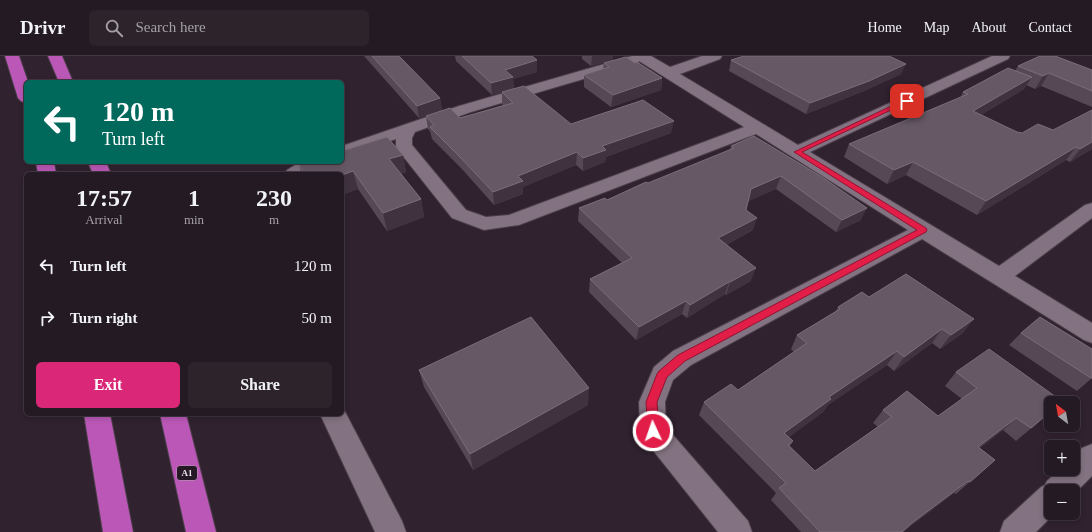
<!DOCTYPE html>
<html lang="en">
<head>
<meta charset="utf-8">
<style>
  :root { --surface:#241a23; --page:#2c232b; --text:#f1f3f6; --muted:#a3a1a6; --line:#413841; --accent:#db2777 }
  body { margin:0; font-family:"Times New Roman",serif; background:var(--page); color:var(--text); height:100vh; display:flex; flex-direction:column; font-size:15px; white-space:nowrap }
  * { box-sizing:border-box; margin:0 }
  p { font-size:13px; color:var(--muted) }
  .icon { flex:none; width:22px; height:22px; fill:none; stroke:currentColor; stroke-width:2; stroke-linecap:round; stroke-linejoin:round }
  .map { position:relative; flex:1; overflow:hidden }
  .sheet { position:absolute; left:24px; top:116px; width:320px; height:244px; display:flex; flex-direction:column; background:var(--surface); border-radius:6px; box-shadow:0 2px 6px #0003,0 0 0 1px var(--line) }
  .sheet>* { flex:none }
  .hud { position:absolute; left:24px; top:24px; width:320px; height:84px; border-radius:6px; box-shadow:0 2px 6px #0003,0 0 0 1px var(--line); background:#00695c; color:#fff; overflow:hidden }
  .needle { width:26px; rotate:329deg }
  .fabs { position:absolute; left:1044px; top:340px; display:grid; gap:8px }
  .fabs a { display:grid; place-items:center; width:36px; height:36px; border-radius:6px; background:var(--surface); box-shadow:0 2px 6px #0003,0 0 0 1px var(--line); font-size:20px }
  .pin { position:absolute; display:grid; place-items:center; width:34px; height:34px; color:#fff; margin:-17px; border-radius:8px; box-shadow:0 2px 6px #0006 }
  .me { position:absolute; width:44px; margin:-22px; rotate:357deg; stroke-linejoin:round; filter:drop-shadow(0 0 3px #0008) }
  .turn { display:flex; align-items:center; gap:14px; height:84px; padding:0 12px; font-size:18px }
  .turn .icon { width:52px; height:52px; stroke-width:2.5 }
  .turn b { display:block; font-size:28px; line-height:34px }
  .eta { display:flex; justify-content:space-evenly; align-items:center; height:68px; text-align:center }
  .eta b { font-size:24px; font-weight:600; line-height:28px }
  .cta { display:flex; gap:8px; margin-top:auto; padding:8px 12px }
  .cta a { flex:1; height:46px; border-radius:6px; background:var(--accent); color:#fff; font-size:16px; font-weight:600; line-height:46px; text-align:center }
  .cta a+a { background:var(--page); color:var(--text) }
  ul { padding:0; list-style:none }
  li { display:flex; align-items:center; gap:12px; height:52px; padding:0 12px }
  li div { flex:1 }
  li b { display:block; font-size:15px }
  li em { font-style:normal }
  header { display:flex; align-items:center; gap:24px; box-sizing:border-box; height:56px; padding:0 20px; background:var(--surface); border-bottom:1px solid var(--line) }
  header strong { font-size:19px }
  nav { display:flex; gap:22px; margin-inline-start:auto; font-size:14px }
  .search { width:280px; height:36px; background:var(--page); display:flex; align-items:center; gap:10px; box-sizing:border-box; padding:0 14px; border-radius:6px; color:var(--muted); font-size:15px }
  .map>svg:first-child { display:block }
  .lines { fill:none; stroke-linecap:round; stroke-linejoin:round }
  .minor-casing { stroke:#4b3f4a; stroke-width:2 }
  .highway-casing { stroke:#4b3f4a; stroke-width:2 }
  .minor { fill:#837281; fill-rule:evenodd }
  .highway { fill:#bb58b7; fill-rule:evenodd }
  .wall { fill:#564855 }
  .shaded-wall { fill:#40323f }
  .building { fill:#665865; stroke:#7b6e7a }
  .route { fill:#e11d48; stroke:#92132f }
  .labels { text-anchor:middle; stroke-width:4; stroke-linejoin:round; paint-order:stroke }
  .shield { fill:#261925; stroke:#b1a6b0; stroke-width:1 }
  .shield-label { font-size:9px; font-weight:bold; fill:#ece3eb }
</style>
</head>
<body>
<header>
<strong>Drivr</strong>
<div class="search"><svg class="icon" aria-label="search" viewBox="0 0 24 24"><circle cx="10" cy="10" r="6"/><path d="M15 15l6 6"/></svg>Search here</div>
<nav><a>Home</a><a>Map</a><a>About</a><a>Contact</a></nav>
</header>
<div class="map">
<svg width="1092" height="476" viewBox="0 0 1092 476">
  <rect width="100%" height="100%" fill="#30222f"/>
  <g class="lines">
    <!-- minor casing -->
    <g class="minor-casing">
      <g id="minor">
        <path d="M632,0H651L670,11L702,0H722L720,3L680,18L798,89L992,0H1010L1008,3L810,96L999,210L1085,149L1092,147V162L1015,220L1092,267V287L1084,284L922,183L691,309L673,324L665,346L666,371L748,465L752,476H718L644,383L640,375L639,346L654,311L673,295L908,174L756,78L519,169L484,174L452,162L398,94L396,90V83L342,101V90L459,50ZM639,5L744,71L509,159L486,161L466,154L412,89V82L415,76L471,56L638,7Z"/>
        <polygon points="300,106 325,106 322,110 305,118 284,118 287,114"/>
        <polygon points="342,350 402,465 406,476 375,476 320,358 342,358"/>
        <polygon points="1092,388 1092,420 1073,439 1073,435 1051,435 1051,457 1055,457 1036,476 1000,476 1004,465 1041,431 1045,429 1047,425 1060,413 1073,413 1073,401 1082,392"/>
      </g>
    </g>
    <!-- highway casing -->
    <g class="highway-casing">
      <g id="highway">
        <polygon points="5,0 19,0 28,26 26,26 26,47 21,45 18,42"/>
        <polygon points="48,0 62,0 73,26 59,26"/>
        <polygon points="36,106 54,106 56,118 38,118"/>
        <polygon points="88,106 106,106 111,118 93,118"/>
        <polygon points="84,358 110,358 133,476 103,476"/>
        <polygon points="160,358 186,358 216,476 186,476"/>
      </g>
    </g>
    <!-- minor -->
    <use href="#minor" class="minor"/>
    <!-- highway -->
    <use href="#highway" class="highway"/>
  </g>
  <!-- wall -->
  <g class="wall">
    <polygon points="364,0 399,0 440,42 442,54 419,62"/>
    <polygon points="455,0 532,0 537,16 513,23 514,33 492,39 456,5"/>
    <polygon points="582,0 613,0 613,4 591,10 582,3"/>
    <polygon points="731,4 901,18 864,35 806,58 729,15"/>
    <polygon points="604,7 635,7 662,22 661,34 611,51 584,31 584,19 603,13"/>
    <polygon points="1018,10 1092,14 1092,51 1041,30 1035,33 1026,29 1024,33 981,59 1017,76 1092,93 1070,106 1066,104 977,159 906,119 887,128 844,101 849,88 960,42 963,36 1015,15"/>
    <polygon points="502,36 571,68 671,77 606,101 605,106 583,115 576,109 523,131 523,138 494,149 461,112 432,83 430,75 428,73 426,60 460,62 503,49 502,48"/>
    <polygon points="731,90 861,164 836,176 776,133 748,145 746,154 753,174 726,189 751,225 726,239 725,238 687,262 682,258 636,284 589,236 590,223 622,207 578,165 579,152 607,144 730,94"/>
    <polygon points="403,99 406,116 401,118 421,143 424,161 387,175 358,133 342,139 342,118 302,118 299,109"/>
    <polygon points="869,241 963,277 940,293 932,287 894,315 887,309 828,349 823,356 789,381 793,385 790,390 815,415 878,371 873,367 883,354 938,360 962,343 945,330 956,316 1051,356 1016,385 1003,374 980,392 995,404 956,438 954,437 903,476 801,476 771,444 776,437 699,359 704,346 738,334 794,296 791,293 797,279 836,255 838,251"/>
    <polygon points="1021,277 1092,322 1077,335 1009,289"/>
    <polygon points="419,314 588,349 473,414 424,331"/>
  </g>
  <!-- shaded-wall -->
  <g class="shaded-wall">
    <polygon points="592,0 613,0 613,4 591,10"/>
    <polygon points="537,4 537,16 513,23 514,33 492,39 491,27 505,14"/>
    <polygon points="906,8 901,18 864,35 806,58 810,47"/>
    <polygon points="1049,17 1041,30 1035,33 1043,20"/>
    <polygon points="1032,21 1024,33 966,68 973,55"/>
    <polygon points="662,22 661,34 611,51 613,39"/>
    <polygon points="440,42 442,54 419,62 417,50"/>
    <polygon points="674,65 671,77 606,101 605,106 583,115 583,102 602,90"/>
    <polygon points="1092,86 1092,93 1070,106 1080,93"/>
    <polygon points="1076,91 1066,104 977,159 986,145"/>
    <polygon points="577,96 576,109 523,131 523,138 494,149 493,136 518,120"/>
    <polygon points="403,99 406,116 393,121 389,103"/>
    <polygon points="913,106 906,119 887,128 894,114"/>
    <polygon points="353,115 358,133 342,139 342,119"/>
    <polygon points="781,120 776,133 747,146 751,133"/>
    <polygon points="421,143 424,161 387,175 383,157"/>
    <polygon points="867,152 861,164 836,176 842,164"/>
    <polygon points="757,162 753,174 714,195 718,182"/>
    <polygon points="756,212 751,225 726,239 730,226"/>
    <polygon points="729,226 725,238 687,262 690,249"/>
    <polygon points="686,245 682,258 636,284 639,271"/>
    <polygon points="974,263 963,277 940,293 951,279"/>
    <polygon points="942,273 932,287 894,315 904,301"/>
    <polygon points="897,295 887,309 828,349 823,356 777,390 784,377 829,341"/>
    <polygon points="589,332 588,349 473,414 470,398"/>
    <polygon points="1051,355 1048,359 1016,385 1031,372"/>
    <polygon points="1016,362 1003,374 965,403 978,391"/>
    <polygon points="968,425 954,437 903,476 902,476 912,467"/>
  </g>
  <!-- building -->
  <g class="building">
    <polygon points="372,0 399,0 440,42 417,50"/>
    <polygon points="462,0 532,0 537,4 505,14 513,21 491,27"/>
    <polygon points="744,0 889,0 906,8 869,25 810,47 731,4"/>
    <polygon points="1040,0 1055,0 1092,14 1092,35 1049,17 1043,20 1018,10"/>
    <polygon points="626,1 635,7 637,6 662,22 613,39 584,19 609,11 604,7"/>
    <polygon points="1008,12 1032,21 973,55 1017,76 1022,77 1038,68 1053,74 1092,54 1092,86 1080,93 1076,91 986,145 913,106 894,114 849,88 968,38 963,36"/>
    <polygon points="524,30 571,68 643,44 674,65 602,90 606,94 583,102 577,96 518,120 523,125 493,136 459,100 430,71 434,69 426,60 450,52 460,62 513,47 502,36"/>
    <polygon points="754,80 822,121 867,152 842,164 781,120 751,133 746,154 757,162 718,182 756,212 730,226 729,226 690,249 686,245 639,271 590,223 632,202 579,152 605,142 607,144 646,126 648,127 734,92 731,90"/>
    <polygon points="387,81 403,99 389,103 421,143 383,157 353,115 342,119 342,118 305,118 299,109 309,106 342,106 342,95"/>
    <polygon points="906,218 974,263 951,279 942,273 904,301 897,295 829,341 831,343 784,377 793,385 788,389 815,415 892,361 883,354 907,335 938,360 977,332 956,316 989,293 1063,346 1061,347 1051,347 1051,355 1031,372 1016,362 978,391 995,404 970,426 968,425 912,467 902,476 820,476 779,432 786,427 704,346 731,328 738,334 807,287 797,279 840,253 838,251 862,236 869,241"/>
    <polygon points="531,261 589,332 470,398 419,314"/>
    <polygon points="1040,261 1092,293 1092,322 1091,322 1021,277"/>
  </g>
  <!-- route -->
  <polygon class="route" points="904,44 910,45 802,96 926,172 927,174 926,176 685,305 667,321 657,346 659,375 657,378 653,380 649,378 648,375 646,346 657,318 659,315 678,299 917,174 794,96"/>
  <g class="labels">
    <!-- shield labels -->
    <rect class="shield" x="177" y="410" width="20" height="14" rx="3"/>
    <g class="shield-label">
      <text x="187" y="420">A1</text>
    </g>
  </g>
</svg>
<div class="fabs">
<a><svg class="needle" viewBox="-14 -14 28 28"><path d="M0-13l5 13h-10z" fill="#e53935"/><path d="M0 13l5-13h-10z" fill="#a3a1a6"/></svg></a>
<a>+</a>
<a>−</a>
</div>
<div class="pin" style="left:907px;top:45px;background:#d93025"><svg class="icon" aria-label="arrive" viewBox="0 0 24 24"><path d="M6 21V4h12l-3 4 3 4H6"/></svg></div>
<svg class="me" style="left:653px;top:375px" viewBox="-20 -20 40 40"><circle r="17" fill="#e11d48" stroke="#fff" stroke-width="3"/><path d="M0-11L8 9 0 5-8 9z" fill="#fff"/></svg>
<div class="hud">
<div class="turn"><svg class="icon" aria-label="left" viewBox="0 0 24 24"><path d="M17 20v-9H6M10 6l-5 5 5 5"/></svg><div><b>120 m</b>Turn left</div></div>
</div>
<section class="sheet">
<div class="eta">
<div><b>17:57</b><p>Arrival</p></div>
<div><b>1</b><p>min</p></div>
<div><b>230</b><p>m</p></div>
</div>
<ul>
<li><svg class="icon" aria-label="left" viewBox="0 0 24 24"><path d="M17 20v-9H6M10 6l-5 5 5 5"/></svg><div><b>Turn left</b></div><em>120 m</em></li>
<li><svg class="icon" aria-label="right" viewBox="0 0 24 24"><path d="M7 20v-9h11M14 6l5 5-5 5"/></svg><div><b>Turn right</b></div><em>50 m</em></li>
</ul>
<div class="cta"><a>Exit</a><a>Share</a></div>
</section>
</div>
</body>
</html>
